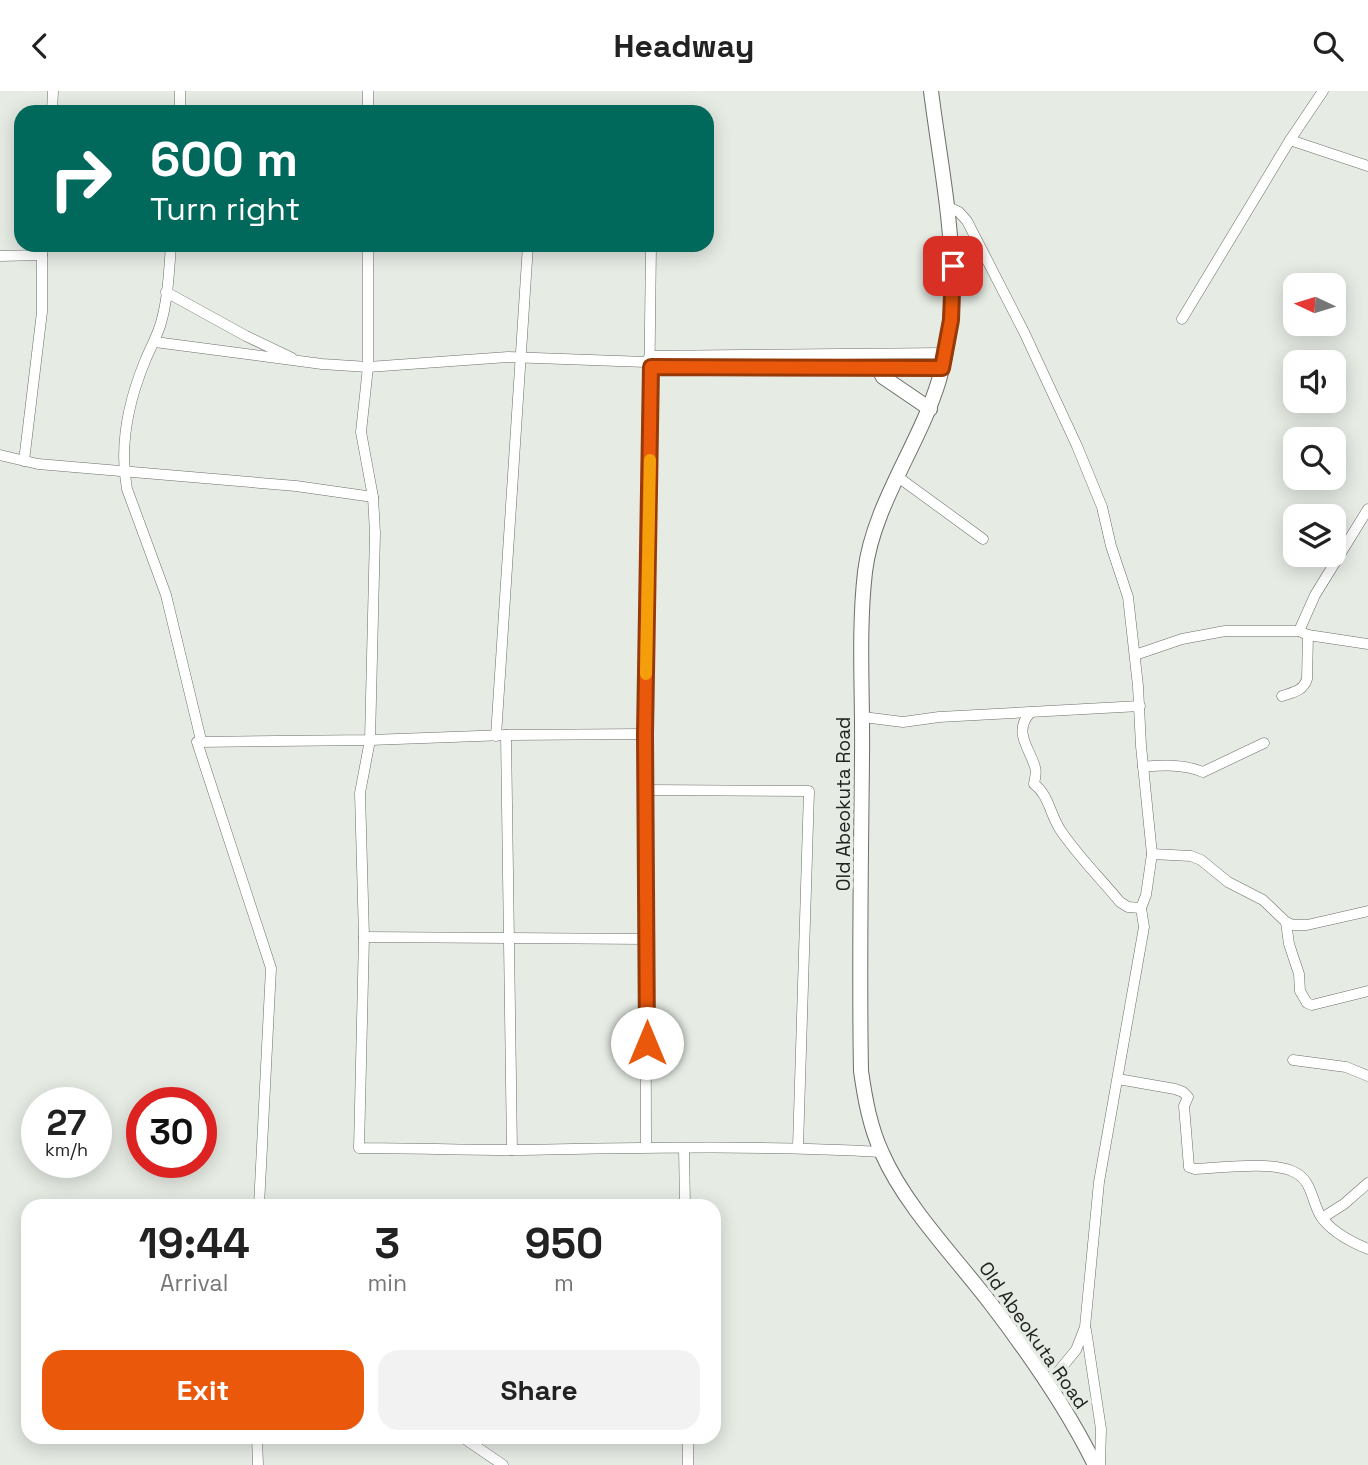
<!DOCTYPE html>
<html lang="en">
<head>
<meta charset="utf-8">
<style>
  :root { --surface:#fff; --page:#f2f2f2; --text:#222; --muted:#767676; --accent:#ea580c }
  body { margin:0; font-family:"Space Grotesk",sans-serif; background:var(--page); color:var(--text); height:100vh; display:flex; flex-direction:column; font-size:26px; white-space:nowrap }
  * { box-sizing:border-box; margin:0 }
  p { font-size:23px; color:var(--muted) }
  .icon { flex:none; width:38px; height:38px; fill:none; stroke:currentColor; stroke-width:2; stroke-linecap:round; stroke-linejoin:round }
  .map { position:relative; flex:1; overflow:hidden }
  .details { position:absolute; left:21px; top:1108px; width:700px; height:245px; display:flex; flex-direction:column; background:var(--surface); border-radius:21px; box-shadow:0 4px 18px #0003 }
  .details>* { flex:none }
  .hud { position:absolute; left:14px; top:14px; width:700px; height:147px; border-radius:21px; box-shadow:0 4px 18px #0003; background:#00695c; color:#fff; overflow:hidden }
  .needle { width:46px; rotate:274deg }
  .tools { position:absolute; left:1283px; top:182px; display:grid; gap:14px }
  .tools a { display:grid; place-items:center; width:63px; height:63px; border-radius:14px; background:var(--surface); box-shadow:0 4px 18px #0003; font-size:35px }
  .speed { position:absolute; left:21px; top:996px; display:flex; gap:14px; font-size:35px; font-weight:700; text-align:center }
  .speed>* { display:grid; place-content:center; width:91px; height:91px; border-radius:50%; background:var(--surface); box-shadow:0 4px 18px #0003; line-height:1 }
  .speed small { font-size:18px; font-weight:400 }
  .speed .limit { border:10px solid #d22; background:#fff; color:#111 }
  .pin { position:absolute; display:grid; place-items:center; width:60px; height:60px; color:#fff; margin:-30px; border-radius:14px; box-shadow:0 4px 10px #0006 }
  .me { position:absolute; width:77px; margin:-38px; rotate:0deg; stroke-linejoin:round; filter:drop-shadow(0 0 5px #0008) }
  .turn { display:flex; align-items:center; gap:24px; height:147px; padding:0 21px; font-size:32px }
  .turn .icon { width:91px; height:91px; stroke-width:2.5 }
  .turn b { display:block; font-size:49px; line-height:60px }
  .eta { display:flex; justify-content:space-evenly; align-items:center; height:119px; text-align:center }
  .eta b { font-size:42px; font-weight:600; line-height:49px }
  .action { display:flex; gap:14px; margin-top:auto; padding:14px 21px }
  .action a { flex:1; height:80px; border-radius:21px; background:var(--accent); color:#fff; font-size:28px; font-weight:600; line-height:80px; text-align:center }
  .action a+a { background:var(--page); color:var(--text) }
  header { display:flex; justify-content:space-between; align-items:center; height:91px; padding:0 21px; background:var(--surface); font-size:32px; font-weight:600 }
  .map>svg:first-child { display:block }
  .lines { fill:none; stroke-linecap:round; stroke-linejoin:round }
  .minor-casing { stroke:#6b6f69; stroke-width:11 }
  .highway-casing { stroke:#6b6f69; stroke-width:16 }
  .minor { stroke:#fff; stroke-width:10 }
  .highway { stroke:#fff; stroke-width:14 }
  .route-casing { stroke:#983908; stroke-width:18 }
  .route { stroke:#ea580c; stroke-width:12 }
  .slow { stroke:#f59e0b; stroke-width:12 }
  .labels { text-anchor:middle; stroke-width:7; stroke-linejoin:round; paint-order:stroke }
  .street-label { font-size:19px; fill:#212321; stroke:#e6ebe4 }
</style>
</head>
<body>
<header><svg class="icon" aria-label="back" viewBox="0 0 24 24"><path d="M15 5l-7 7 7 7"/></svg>Headway<svg class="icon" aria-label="search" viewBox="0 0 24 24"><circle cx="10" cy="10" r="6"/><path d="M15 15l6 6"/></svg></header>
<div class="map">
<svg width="1368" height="1374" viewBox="0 0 1368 1374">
  <rect width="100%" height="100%" fill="#e6ebe4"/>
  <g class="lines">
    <!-- minor casing -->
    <g class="minor-casing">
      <g id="minor">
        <polyline points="52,21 53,0"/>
        <polyline points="180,21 180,0"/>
        <polyline points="368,21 368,0"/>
        <polyline points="1290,49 1368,75"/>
        <polyline points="946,115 959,121 967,130 1024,241 1077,355 1102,416 1111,455 1128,506 1138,595 1141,655 1152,763 1146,804 1141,817 1144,836 1099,1091 1085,1236 1076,1259 1048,1293"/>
        <path d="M171,154C169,180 168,210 160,235C156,247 150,258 145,270C129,309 119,355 127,398L166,504L201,649L197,651L271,877L259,1115"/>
        <path d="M368,154V276L361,341L373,406L375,442L370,649L360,702L364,846L359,1057C411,1057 462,1059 514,1059C636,1057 759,1054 881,1061"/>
        <polyline points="0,165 42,164"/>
        <polyline points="166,201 246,245 292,267"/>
        <polyline points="1182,228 1290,49 1323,0"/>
        <polyline points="155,251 322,273 368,276 508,266 646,271 651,276 942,277"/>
        <polyline points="648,268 651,265 946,262"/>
        <polyline points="0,364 38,373 296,395 373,406"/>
        <polyline points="24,370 42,221 42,154"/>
        <polyline points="898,386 983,448"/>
        <polyline points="1299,540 1315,504 1368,418"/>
        <polyline points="1135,564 1182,548 1225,540 1299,540 1308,544 1368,553"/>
        <path d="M1282,605C1294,601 1303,600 1307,588L1308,544"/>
        <path d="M1030,622C1013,641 1029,656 1035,676C1037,681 1035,687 1034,693C1049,704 1050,724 1061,740C1078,765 1101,788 1120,811L1128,816L1141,817"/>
        <polyline points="863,626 903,631 939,626 1140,615"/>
        <polyline points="506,644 512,1059"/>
        <polyline points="496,645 528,154"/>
        <polyline points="198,651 370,649 506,644 645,643"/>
        <path d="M1143,676C1164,674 1183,673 1203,681L1264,652"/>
        <polyline points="647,699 809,700 798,1056"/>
        <polyline points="1152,763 1191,765 1201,769 1228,791 1263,809 1286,831 1293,834 1307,834 1368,820"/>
        <polyline points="1286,831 1289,853 1299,883 1300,900 1307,912 1312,914 1368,900"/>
        <polyline points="364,846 647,848"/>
        <polyline points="1293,969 1346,976 1368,985"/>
        <path d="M1118,988L1175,998L1183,1001L1188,1006L1184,1015L1189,1076L1195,1078C1223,1077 1267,1070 1292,1080C1312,1088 1311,1108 1320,1124C1330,1140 1351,1151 1368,1158"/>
        <polyline points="646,1055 645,643 651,154"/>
        <polyline points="684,1058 685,1115"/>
        <polyline points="1322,1127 1344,1113 1368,1092"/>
        <polyline points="1086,1239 1101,1338 1100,1374"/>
        <polyline points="257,1346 258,1374"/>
        <polyline points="462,1346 503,1374"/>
        <polyline points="688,1346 688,1374"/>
      </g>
    </g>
    <!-- highway casing -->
    <g class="highway-casing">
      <g id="highway">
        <path d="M931,0C943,96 967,194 939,289C920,353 873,414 865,481C858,542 863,605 862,667C861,771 859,875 861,980C865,1008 870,1036 882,1062C905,1115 956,1167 991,1213C1030,1264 1067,1317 1095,1374"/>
        <polyline points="878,276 883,286 930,318"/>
      </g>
    </g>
    <!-- minor -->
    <use href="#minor" class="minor"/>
    <!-- highway -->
    <use href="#highway" class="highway"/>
  </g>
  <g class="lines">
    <!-- route casing -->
    <g class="route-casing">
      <polyline id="route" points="647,952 645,643 651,276 942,277 951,229 953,175"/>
    </g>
    <!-- route -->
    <use href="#route" class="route"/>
    <!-- slow -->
    <polyline class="slow" points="646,583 650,369"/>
  </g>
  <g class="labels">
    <!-- street labels -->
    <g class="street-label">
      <text transform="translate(843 713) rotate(-90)" y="7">Old Abeokuta Road</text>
      <text transform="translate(1034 1244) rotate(55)" y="7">Old Abeokuta Road</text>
    </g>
  </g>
</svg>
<div class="tools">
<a><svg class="needle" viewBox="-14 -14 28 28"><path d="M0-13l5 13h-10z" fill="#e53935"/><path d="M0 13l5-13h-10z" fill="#767676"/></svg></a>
<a><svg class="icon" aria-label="sound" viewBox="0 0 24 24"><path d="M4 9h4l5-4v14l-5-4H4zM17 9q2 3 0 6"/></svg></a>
<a><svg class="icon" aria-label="search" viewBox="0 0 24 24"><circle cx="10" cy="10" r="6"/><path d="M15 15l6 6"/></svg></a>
<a><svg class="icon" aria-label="layers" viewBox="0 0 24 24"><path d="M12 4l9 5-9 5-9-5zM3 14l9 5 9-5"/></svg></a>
</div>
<div class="speed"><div>27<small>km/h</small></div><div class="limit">30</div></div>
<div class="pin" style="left:953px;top:175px;background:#d93025"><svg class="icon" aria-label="arrive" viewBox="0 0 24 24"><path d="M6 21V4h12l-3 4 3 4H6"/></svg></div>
<svg class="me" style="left:647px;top:952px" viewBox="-20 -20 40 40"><circle r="19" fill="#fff"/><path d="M0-13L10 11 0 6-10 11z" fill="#ea580c"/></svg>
<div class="hud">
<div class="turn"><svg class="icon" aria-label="right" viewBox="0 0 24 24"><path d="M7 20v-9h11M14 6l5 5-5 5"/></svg><div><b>600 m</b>Turn right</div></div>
</div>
<section class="details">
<div class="eta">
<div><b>19:44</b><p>Arrival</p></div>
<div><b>3</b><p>min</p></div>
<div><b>950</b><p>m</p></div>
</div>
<div class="action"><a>Exit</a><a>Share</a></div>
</section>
</div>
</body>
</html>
